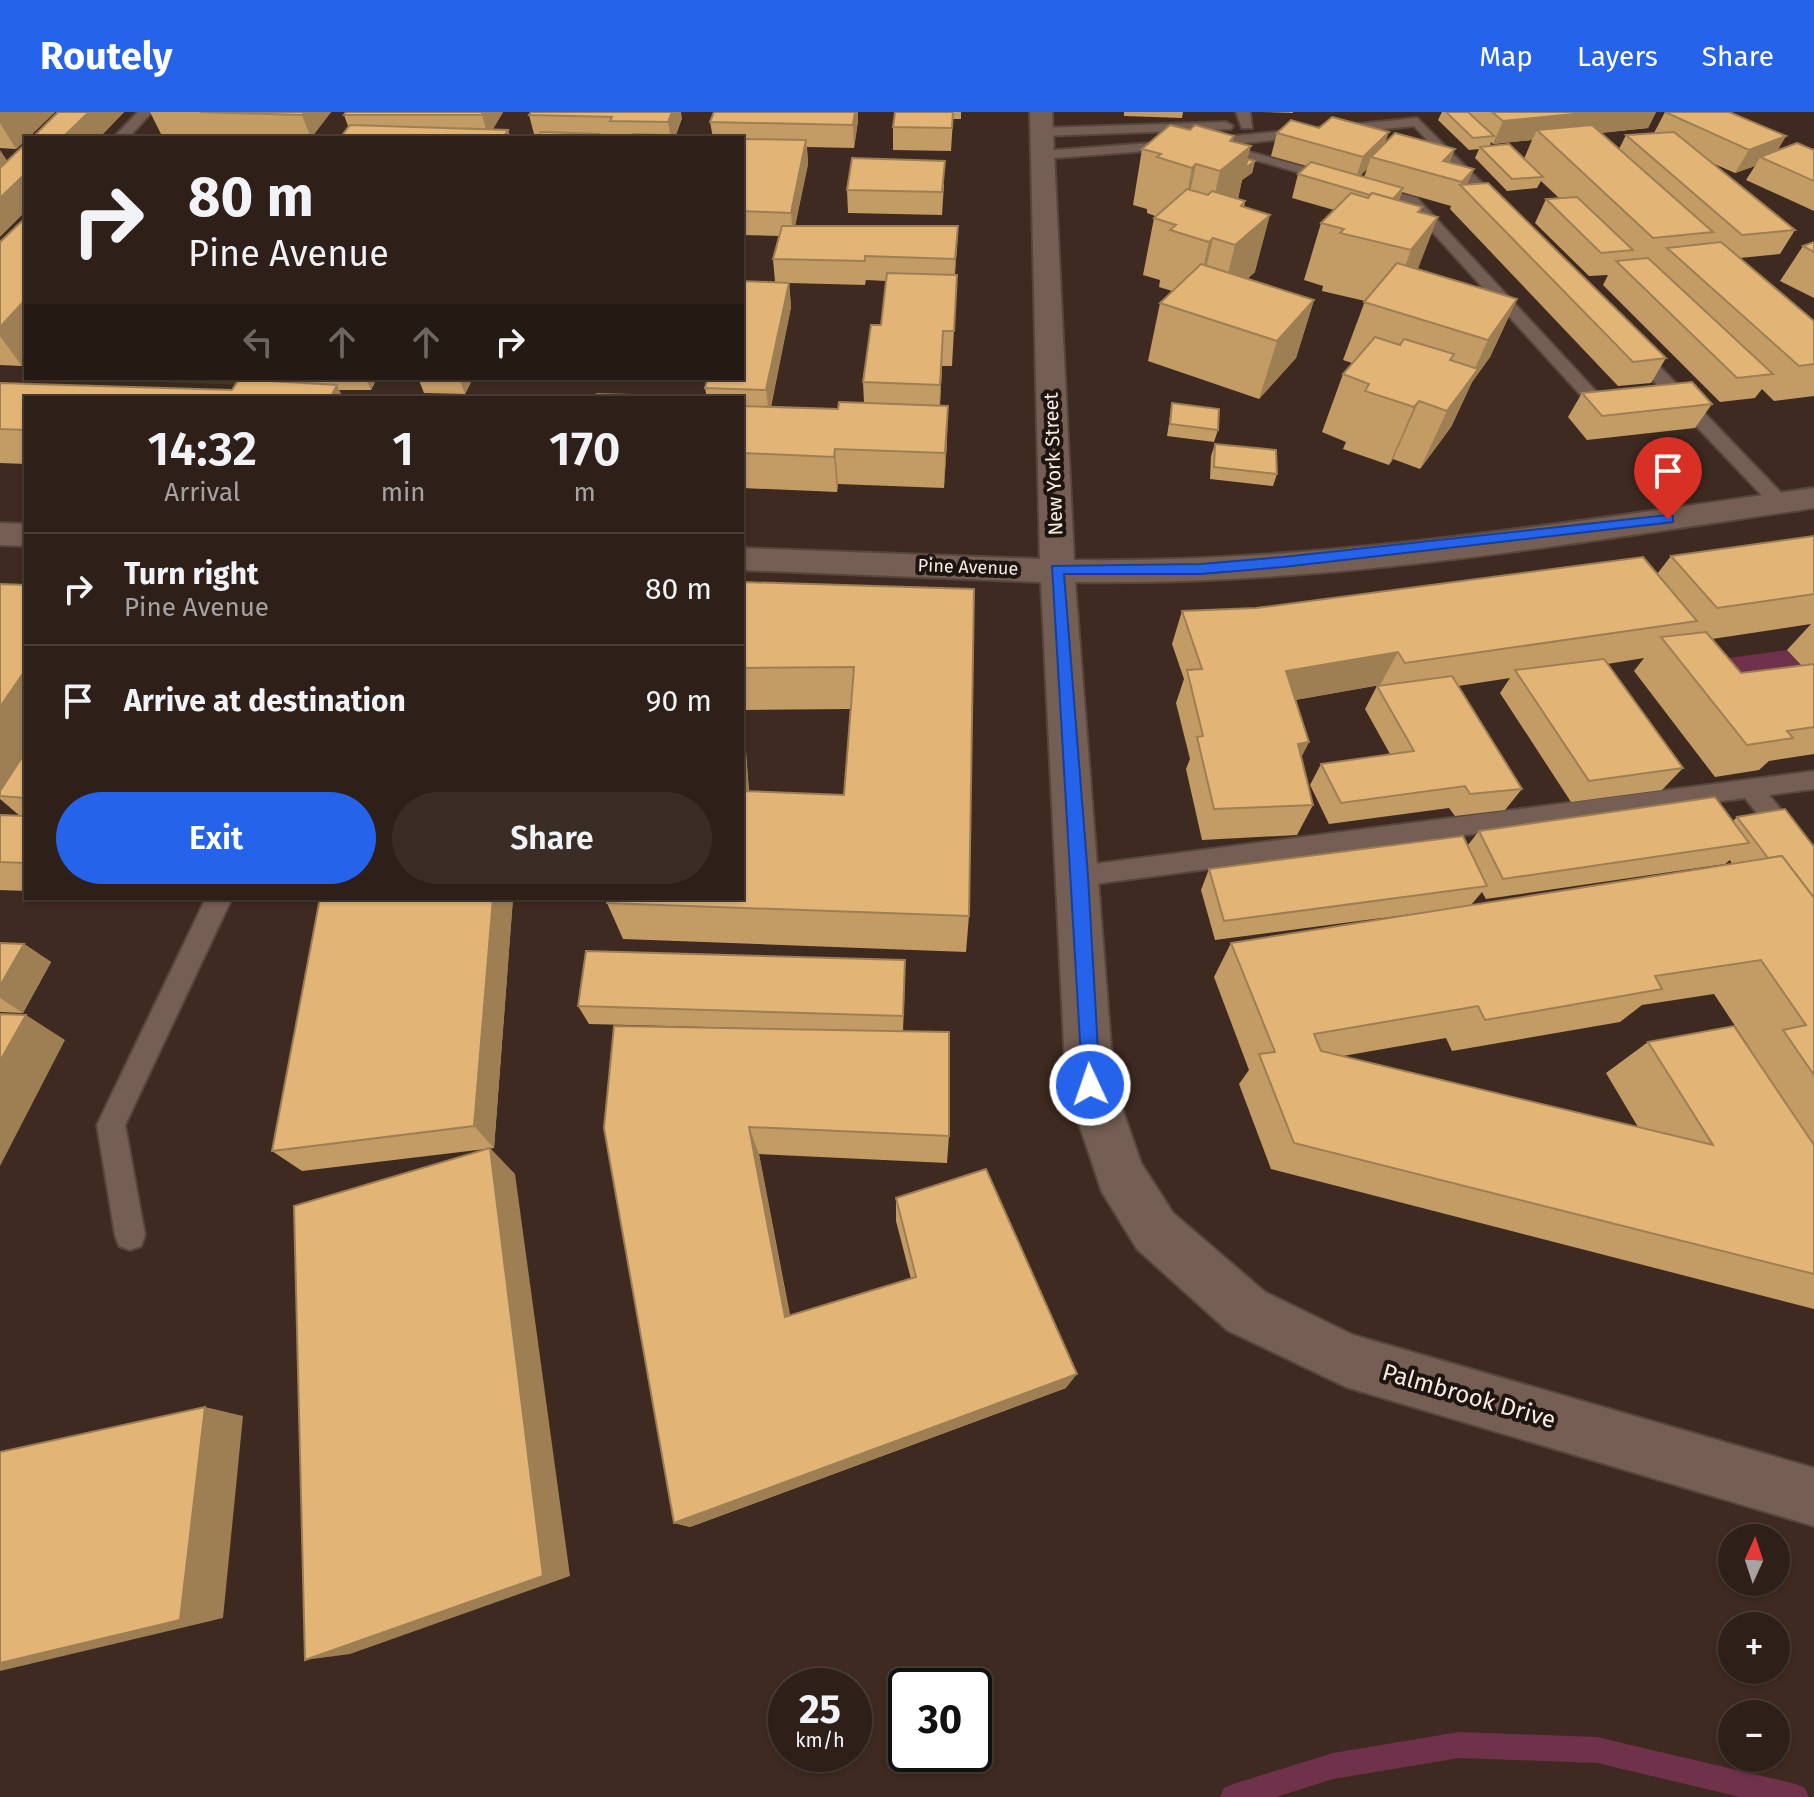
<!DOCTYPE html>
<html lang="en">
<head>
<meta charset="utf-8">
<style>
  :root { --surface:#2e2018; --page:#3a2d25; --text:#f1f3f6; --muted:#a7a3a2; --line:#493e37; --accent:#2563eb }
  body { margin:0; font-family:"Fira Sans",sans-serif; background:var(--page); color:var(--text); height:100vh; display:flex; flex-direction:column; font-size:30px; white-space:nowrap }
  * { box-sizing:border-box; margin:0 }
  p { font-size:26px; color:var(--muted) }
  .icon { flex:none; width:44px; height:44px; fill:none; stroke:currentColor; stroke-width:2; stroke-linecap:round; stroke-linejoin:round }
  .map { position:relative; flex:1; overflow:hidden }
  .drawer { position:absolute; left:24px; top:284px; width:720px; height:504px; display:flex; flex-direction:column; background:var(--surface); border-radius:0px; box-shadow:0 2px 6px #0004,0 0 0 2px var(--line) }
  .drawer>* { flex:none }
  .guide { position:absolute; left:24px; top:24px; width:720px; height:244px; border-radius:0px; box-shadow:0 2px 6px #0004,0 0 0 2px var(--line); background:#2e2018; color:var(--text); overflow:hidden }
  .needle { width:52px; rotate:3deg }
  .controls { position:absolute; left:1718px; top:1412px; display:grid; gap:16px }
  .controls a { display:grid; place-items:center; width:72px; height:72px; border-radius:50%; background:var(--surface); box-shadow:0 2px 6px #0004,0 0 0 2px var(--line); font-size:40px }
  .speed { position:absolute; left:768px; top:1556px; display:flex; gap:16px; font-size:40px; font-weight:700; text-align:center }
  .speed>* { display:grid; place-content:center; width:104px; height:104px; border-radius:50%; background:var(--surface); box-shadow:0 2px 6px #0004,0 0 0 2px var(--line); line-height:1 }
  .speed small { font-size:20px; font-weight:400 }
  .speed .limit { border:4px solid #111; border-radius:12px; background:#fff; color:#111 }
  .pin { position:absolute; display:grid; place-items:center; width:68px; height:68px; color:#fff; margin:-82px -34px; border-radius:50% 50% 50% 0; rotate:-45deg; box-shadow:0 0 8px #0007 }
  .pin .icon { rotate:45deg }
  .me { position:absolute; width:88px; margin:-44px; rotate:357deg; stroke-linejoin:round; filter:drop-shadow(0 0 6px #0008) }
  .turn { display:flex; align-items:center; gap:28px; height:168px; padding:0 32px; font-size:36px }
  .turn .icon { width:104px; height:104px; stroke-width:2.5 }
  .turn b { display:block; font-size:56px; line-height:68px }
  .lanes { display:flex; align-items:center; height:76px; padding:0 32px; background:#0003; justify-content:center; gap:40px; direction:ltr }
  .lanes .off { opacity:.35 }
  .eta { display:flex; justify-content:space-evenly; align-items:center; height:136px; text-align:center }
  .eta b { font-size:48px; font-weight:600; line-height:56px }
  .cta { display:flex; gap:16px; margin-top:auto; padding:16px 32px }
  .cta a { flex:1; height:92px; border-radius:48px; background:var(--accent); color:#fff; font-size:32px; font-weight:600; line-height:92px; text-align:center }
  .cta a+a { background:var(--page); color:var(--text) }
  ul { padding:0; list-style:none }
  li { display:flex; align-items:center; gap:24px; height:112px; padding:0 32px; border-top:2px solid var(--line) }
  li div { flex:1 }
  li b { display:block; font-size:30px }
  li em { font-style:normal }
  header { display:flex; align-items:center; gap:48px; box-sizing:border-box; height:112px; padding:0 40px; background:var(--accent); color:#fff }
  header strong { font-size:38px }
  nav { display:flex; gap:44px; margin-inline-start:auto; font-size:28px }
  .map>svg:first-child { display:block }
  .green { fill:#494218 }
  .water { fill:#70314b }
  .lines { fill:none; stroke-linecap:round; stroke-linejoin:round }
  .stream { fill:#70314b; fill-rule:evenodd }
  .lane-casing { stroke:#57463d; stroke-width:4 }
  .street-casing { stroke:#57463d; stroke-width:4 }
  .lane { fill:#755e53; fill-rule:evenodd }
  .street { fill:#755e53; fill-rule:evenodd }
  .wall { fill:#c29b65; fill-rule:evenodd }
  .shaded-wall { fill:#9e7e53 }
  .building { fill:#e2b476; stroke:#9e7e53; stroke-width:2 }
  .route { fill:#2563eb; stroke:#184099; stroke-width:2 }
  .labels { text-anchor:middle; stroke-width:8; stroke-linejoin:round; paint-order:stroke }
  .far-street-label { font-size:18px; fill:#f8eae4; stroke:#1e1510 }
  .street-label { font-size:20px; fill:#f8eae4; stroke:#1e1510 }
  .near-street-label { font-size:24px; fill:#f8eae4; stroke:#1e1510 }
</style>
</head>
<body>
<header>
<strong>Routely</strong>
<nav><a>Map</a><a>Layers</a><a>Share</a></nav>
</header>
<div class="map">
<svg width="1814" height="1685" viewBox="0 0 1814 1685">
  <rect width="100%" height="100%" fill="#3e2a20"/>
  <!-- green -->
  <polygon class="green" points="37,266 251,266 247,273"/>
  <!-- water -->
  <polygon class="water" points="1787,538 1814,568 1814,580 1677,553"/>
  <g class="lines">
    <!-- stream -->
    <polygon class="stream" points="1459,1620 1597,1625 1796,1672 1805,1676 1809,1685 1740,1685 1597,1651 1459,1646 1333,1667 1276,1685 1220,1685 1224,1676 1233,1672 1333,1641"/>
    <!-- lane casing -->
    <g class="lane-casing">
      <g id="lane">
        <polygon points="138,0 152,0 128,26 113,26"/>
        <polygon points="1236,0 1250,0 1252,16 1242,16"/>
        <polygon points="1417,6 1504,93 1504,99 1494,99 1414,14 1225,33 1417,86 1605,289 1622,289 1622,297 1595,299 1407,92 1197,31 1204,27"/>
        <polygon points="1226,10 1233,14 1231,17 1041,24 1034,20 1041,16"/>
        <polygon points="1179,29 1186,33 1184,36 1042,47 1035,43 1042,39"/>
        <polygon points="1633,232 1639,233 1787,387 1790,391 1787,395 1773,395 1627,241 1625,237"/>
        <polygon points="1814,659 1814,677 1769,683 1814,738 1814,766 1805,763 1745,686 1079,774 1070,771 1067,764 1070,757 1079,754"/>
        <polygon points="206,786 232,786 125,1013 145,1123 141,1134 130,1138 119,1134 115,1123 97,1013"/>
      </g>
    </g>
    <!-- street casing -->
    <g class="street-casing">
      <g id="street">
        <path d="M1030,0H1052L1074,448C1322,451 1569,410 1814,376V396C1570,432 1323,474 1075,470L1114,973L1141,1051L1173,1101L1265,1180L1353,1223L1814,1356V1414L1346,1275L1227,1218L1137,1137L1102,1080L1066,973L1041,470L742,458V436L1040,447Z"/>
        <polygon points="0,411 26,412 26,434 0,433"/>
      </g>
    </g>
    <!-- lane -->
    <use href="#lane" class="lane"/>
    <!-- street -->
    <use href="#street" class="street"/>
  </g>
  <!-- wall -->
  <g class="wall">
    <polygon points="0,0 55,0 28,26 26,26 26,28 16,37 0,36"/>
    <polygon points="58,0 124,0 99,26 32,26 36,26 35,23"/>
    <polygon points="150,0 331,0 311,26 161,22"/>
    <polygon points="346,0 503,0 493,17 508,18 511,26 340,26 348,14 344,3"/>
    <path d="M714,0H858V9L854,36L807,35L808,52L795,114H958L955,163H957L952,254H942L940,294L947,329L944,376L838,372L837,380L742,376V286H707L705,276L775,170L773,147L779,124L742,123V38L743,34H742V26H713L710,10ZM866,168L886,169L881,213L863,270L864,291L838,297L771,295L791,195L789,171L865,173Z"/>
    <polygon points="895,0 961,0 961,7 953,7 951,39 893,38 893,15"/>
    <polygon points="1124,0 1183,0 1182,6 1124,4"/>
    <polygon points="1262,0 1293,0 1293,1"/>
    <path d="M1442,0H1656L1648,16L1601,21L1619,37L1626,23L1654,21L1665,0L1786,24L1777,38H1814V99L1746,68L1755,54L1735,61L1712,51L1795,118L1780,142L1740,146L1814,209V284L1774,289L1762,277L1755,286L1720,290L1603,173L1608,163L1589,164L1535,111L1546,87L1559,86L1541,69L1537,76L1507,79L1475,46L1479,37L1469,38L1438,8ZM1532,28L1524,47L1490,34L1491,30L1493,32Z"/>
    <polygon points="529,3 682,6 676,23 696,26 535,26"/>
    <path d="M1319,16L1386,30L1450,50L1467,72L1666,246L1651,271L1618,274L1450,97L1451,94L1402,80L1399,88L1422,95L1420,100L1418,157L1517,187L1490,245L1472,270L1451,315L1420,357L1393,347L1389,353L1343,337L1346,330L1322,320L1343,262L1352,251L1343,248L1365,189L1322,179L1323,174L1304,168L1321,111L1334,98L1292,86L1298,62L1307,54L1271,44L1277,21ZM1367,57L1364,65L1360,64Z"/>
    <polygon points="1233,29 1248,47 1255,49 1252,61 1242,68 1238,87 1245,89 1244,95 1255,160 1247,167 1314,188 1296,246 1259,287 1148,249 1160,191 1172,179 1159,175 1160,168 1143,163 1154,106 1155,104 1147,101 1147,97 1133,93 1142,37"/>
    <polygon points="944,72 942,103 848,101 847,78"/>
    <polygon points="0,130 22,254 0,253"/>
    <polygon points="1814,130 1814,186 1780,169 1803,134"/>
    <polygon points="300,266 377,266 371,278 339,278 26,286 26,352 0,351 0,271 232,278 303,271"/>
    <polygon points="418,266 473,266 465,282 424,281"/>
    <polygon points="1582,281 1712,292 1695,316 1587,328 1568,305"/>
    <polygon points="1172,291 1218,318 1214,330 1167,324"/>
    <polygon points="1215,332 1277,362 1273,374 1210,367 1211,344"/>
    <path d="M1814,424V642L1769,649L1759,658L1715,665L1634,559L1644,546L1607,552L1683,656L1662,678L1571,690L1500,581L1510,566L1458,574L1522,677L1505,698L1455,704L1449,696L1329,712L1310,673L1321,652L1390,642L1365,597L1377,574L1380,573L1295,588L1309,630L1301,645L1313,693L1297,723L1202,728L1186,657L1190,647L1176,591L1184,567L1172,532L1182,499L1256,496L1657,462L1671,444ZM1811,512L1787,538L1801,553L1741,561L1712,527Z"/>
    <path d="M742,470L974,477L969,804L966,840L623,827L607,791L742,786ZM851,597L844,683L749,679L743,598Z"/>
    <polygon points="0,472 26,473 26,779 0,778 0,703 20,704 0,687"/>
    <path d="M1737,705L1814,735V1197L1271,1057L1239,972L1249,958L1214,865L1231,831L1427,800L1215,828L1201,778L1209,757L1468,733L1479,719L1733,709ZM1730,748L1732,752L1471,793L1482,780L1486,787L1725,752ZM1714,882L1751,938L1648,930L1606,961L1638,1015L1343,944L1446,926L1452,939L1620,910L1642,893Z"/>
    <polygon points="320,786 513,786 494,1036 302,1059 272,1039"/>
    <polygon points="0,831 24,832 51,850 23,901 0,900"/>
    <polygon points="905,867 903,919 949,1024 947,1051 759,1042 790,1203 911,1167 896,1109 896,1086 1066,1276 690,1415 674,1411 747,916 589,912 578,894"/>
  </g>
  <!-- shaded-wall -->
  <g class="shaded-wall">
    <polygon points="0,0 55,0 28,26 26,26 26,28 16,37 0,11"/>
    <polygon points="89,0 124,0 99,26 67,26 65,23"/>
    <polygon points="304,0 331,0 311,26 302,3"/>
    <polygon points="483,0 503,0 488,25 482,3"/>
    <polygon points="672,0 681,0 682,6 675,26 671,26 668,10"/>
    <polygon points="855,0 858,0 858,9 854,36 853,13"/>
    <polygon points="1594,0 1656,0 1648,16 1547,26 1537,18 1532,28 1493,32 1503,9"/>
    <polygon points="508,18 511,26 503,26"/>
    <polygon points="1389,20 1381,43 1371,45 1367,57 1355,68 1363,45"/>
    <polygon points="1234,24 1228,53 1251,34 1245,56 1255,49 1252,61 1242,68 1237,90 1207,116 1220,59 1230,29"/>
    <polygon points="1786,24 1772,48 1760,45 1755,54 1735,61 1749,38"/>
    <polygon points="806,28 808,52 793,124 791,101"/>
    <polygon points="1455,37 1446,60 1443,49"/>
    <polygon points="0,38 14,59 0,66"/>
    <polygon points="1196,52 1184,109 1181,112 1192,56"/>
    <polygon points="1474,57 1465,78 1460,74 1462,70"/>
    <polygon points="26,61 26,99 0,125 0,86"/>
    <polygon points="1403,76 1395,99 1391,89"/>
    <polygon points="1270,103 1255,160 1221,190 1235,133"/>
    <polygon points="1438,105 1416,162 1390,195 1411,138"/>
    <polygon points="958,114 957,138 954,171 955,147"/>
    <polygon points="1213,126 1200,183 1196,187 1209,130"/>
    <polygon points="789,171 791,195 769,302 766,278"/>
    <polygon points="26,187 26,249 22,254 0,224 0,215"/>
    <polygon points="1517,187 1490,245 1472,270 1451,315 1420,357 1447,299 1468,271 1488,228"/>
    <polygon points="1314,188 1296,246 1259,287 1277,229"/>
    <polygon points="943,219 942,254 939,308 940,273"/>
    <polygon points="365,266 377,266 371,278"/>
    <polygon points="459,266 473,266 465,282"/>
    <polygon points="337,273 343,286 330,286"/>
    <polygon points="1419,289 1393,347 1389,353 1414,295"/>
    <polygon points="948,294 947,329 944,376 945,341"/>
    <polygon points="835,337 838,372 837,380 834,345"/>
    <polygon points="1398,540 1380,573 1272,592 1286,559"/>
    <polygon points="26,557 26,640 0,680 0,595"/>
    <polygon points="742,595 752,718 743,679 742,659"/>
    <polygon points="1309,630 1293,662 1298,632"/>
    <polygon points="493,786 513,786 494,1036 474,1014"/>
    <polygon points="24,832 51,850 23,901 0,886 0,874"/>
    <polygon points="26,903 65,928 0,1054 0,949"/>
    <polygon points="749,1015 759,1042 793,1222 785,1205"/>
    <polygon points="490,1036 515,1062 570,1464 350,1542 305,1548"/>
    <polygon points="1077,1262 1066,1276 690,1415 674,1411"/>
    <polygon points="205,1295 243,1304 223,1506 0,1559 0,1551"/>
  </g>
  <!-- building -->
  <g class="building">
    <polygon points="58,0 89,0 65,23 35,23"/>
    <polygon points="200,0 304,0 302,3"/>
    <polygon points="346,0 483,0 482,3 344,3"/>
    <polygon points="531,0 672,0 668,10 610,9 612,5 529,3"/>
    <polygon points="714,0 855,0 853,13 710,10"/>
    <polygon points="895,0 953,0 952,16 893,15"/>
    <polygon points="1446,0 1468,0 1494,24 1473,26"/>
    <polygon points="1492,0 1594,0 1503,9"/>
    <polygon points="1665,0 1729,0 1786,24 1749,38"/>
    <polygon points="1332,5 1389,20 1363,45 1277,21 1291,8 1319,16"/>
    <polygon points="350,13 508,18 503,26 340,26"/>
    <polygon points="1170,13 1190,18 1195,13 1234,24 1230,29 1251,34 1220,59 1196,52 1192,56 1157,45 1161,42 1142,37"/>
    <polygon points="1592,13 1713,120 1653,126 1537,18"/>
    <polygon points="541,20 599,22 597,26 538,26"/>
    <polygon points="1674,20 1795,118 1742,123 1626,23"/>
    <polygon points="1395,21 1455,37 1443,49 1474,57 1462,70 1371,45"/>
    <polygon points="633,22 696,24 695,26 631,26"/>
    <polygon points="745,27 806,28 791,101 742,99 742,38"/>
    <polygon points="26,31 26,61 0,86 0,56"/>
    <polygon points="1797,31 1814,38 1814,69 1760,45"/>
    <polygon points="1509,32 1543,65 1512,67 1480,35"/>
    <polygon points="852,46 945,49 942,80 847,78"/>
    <polygon points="1248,47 1255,49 1245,56"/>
    <polygon points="1311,50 1403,76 1393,87 1372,81 1370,83 1298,62"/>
    <polygon points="1488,71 1666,246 1633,250 1460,73"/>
    <polygon points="1187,77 1208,83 1212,79 1245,89 1241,94 1270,103 1235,133 1213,126 1209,130 1170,118 1176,113 1154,106"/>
    <polygon points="1351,81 1368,86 1372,81 1422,95 1418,100 1438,105 1411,138 1340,121 1344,117 1321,111"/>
    <polygon points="1577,85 1633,138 1601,141 1546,87"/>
    <polygon points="24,107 26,107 26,187 0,215 0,130"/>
    <polygon points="782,114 958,114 955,147 865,144 865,149 773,147"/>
    <polygon points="1721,130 1814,209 1814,252 1799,254 1667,136"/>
    <polygon points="1814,130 1814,140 1803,134"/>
    <polygon points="1648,146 1773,262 1737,266 1616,149"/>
    <polygon points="1397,151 1517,187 1488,228 1364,190"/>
    <polygon points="1201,152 1314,188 1277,229 1160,191"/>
    <polygon points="887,161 957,163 954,219 943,219 940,273 863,270 871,213 881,213"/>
    <polygon points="742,169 789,171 766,278 705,276 708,266 742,266"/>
    <polygon points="1375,225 1400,233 1404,227 1454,242 1450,248 1478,257 1447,299 1419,289 1414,295 1365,279 1369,272 1343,262"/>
    <polygon points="239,267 337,273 330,286 26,286 26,318 0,317 0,271 232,278"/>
    <polygon points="1692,270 1712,292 1602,304 1582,281"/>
    <polygon points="597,282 705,285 595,286"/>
    <polygon points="839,290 948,294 945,341 835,337 834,345 742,341 742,294 838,297"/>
    <polygon points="1172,291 1219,297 1218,318 1170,312"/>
    <polygon points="1215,332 1276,338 1277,362 1214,355"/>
    <polygon points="1814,424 1814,482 1717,496 1671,444"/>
    <polygon points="1643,445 1697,509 1405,551 1398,540 1286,559 1309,630 1298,632 1313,693 1214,697 1197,625 1203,624 1187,558 1202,557 1182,499 1256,496"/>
    <polygon points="742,470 974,477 969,804 607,791 607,786 742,786 742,659 743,679 844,683 854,555 742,556"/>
    <polygon points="0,472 26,473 26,557 0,595"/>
    <polygon points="1706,520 1741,561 1814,552 1814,615 1787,619 1793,626 1747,633 1661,525"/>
    <polygon points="1604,547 1683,656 1589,669 1515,558"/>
    <polygon points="1452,564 1522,677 1470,682 1465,674 1341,691 1321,652 1414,639 1377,574"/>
    <polygon points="26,639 26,686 0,684 0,679"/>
    <polygon points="1715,685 1749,731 1503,767 1479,719"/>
    <polygon points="1785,697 1814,735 1814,786 1782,744 1768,746 1737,705"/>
    <polygon points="0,703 26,704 26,751 0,750"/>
    <polygon points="1463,724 1487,774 1224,809 1209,757"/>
    <polygon points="1782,744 1814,786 1814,963 1783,918 1806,913 1761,848 1655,864 1662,877 1485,908 1478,894 1314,922 1321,939 1713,1033 1648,930 1734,914 1814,1033 1814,1162 1294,1031 1259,942 1275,940 1231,831"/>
    <polygon points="320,786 493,786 474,1014 272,1039"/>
    <polygon points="0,831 24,832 0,874"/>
    <polygon points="586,839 905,848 903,904 578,894"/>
    <polygon points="0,902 26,903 0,949"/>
    <polygon points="614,914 949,920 949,1024 749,1015 785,1205 916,1165 896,1086 986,1057 1077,1262 674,1411 604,1016"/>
    <polygon points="490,1036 543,1464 305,1548 294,1094"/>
    <polygon points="205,1295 180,1508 0,1551 0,1340"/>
  </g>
  <!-- route -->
  <polygon class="route" points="1668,403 1673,404 1673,410 1283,455 1201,462 1064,462 1088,764 1100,973 1097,980 1083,980 1052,454 1201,452 1283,445"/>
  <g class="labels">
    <!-- far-street labels -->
    <g class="far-street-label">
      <text transform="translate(968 455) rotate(2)" y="6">Pine Avenue</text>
    </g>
    <!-- street labels -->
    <g class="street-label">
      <text transform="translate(1053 352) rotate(-92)" y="7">New York Street</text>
    </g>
    <!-- near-street labels -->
    <g class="near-street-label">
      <text transform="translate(1469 1284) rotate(16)" y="8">Palmbrook Drive</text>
    </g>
  </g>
</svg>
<div class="controls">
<a><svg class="needle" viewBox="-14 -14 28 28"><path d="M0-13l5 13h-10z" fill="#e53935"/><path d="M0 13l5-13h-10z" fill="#a7a3a2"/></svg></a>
<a>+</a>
<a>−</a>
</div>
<div class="speed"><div>25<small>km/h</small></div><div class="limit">30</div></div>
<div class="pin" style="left:1668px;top:407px;background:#d93025"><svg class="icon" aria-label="arrive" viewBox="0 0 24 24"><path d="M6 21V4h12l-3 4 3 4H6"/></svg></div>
<svg class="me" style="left:1090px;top:973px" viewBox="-20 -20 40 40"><circle r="17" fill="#2563eb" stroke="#fff" stroke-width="3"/><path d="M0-11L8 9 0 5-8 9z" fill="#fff"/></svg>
<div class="guide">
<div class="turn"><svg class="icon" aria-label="right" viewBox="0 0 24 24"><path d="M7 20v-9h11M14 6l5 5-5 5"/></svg><div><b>80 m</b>Pine Avenue</div></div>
<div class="lanes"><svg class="icon off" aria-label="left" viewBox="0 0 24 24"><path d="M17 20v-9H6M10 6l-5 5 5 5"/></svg><svg class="icon off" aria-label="ahead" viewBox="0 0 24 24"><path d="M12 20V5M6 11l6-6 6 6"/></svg><svg class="icon off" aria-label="ahead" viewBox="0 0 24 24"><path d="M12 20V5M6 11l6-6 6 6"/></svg><svg class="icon" aria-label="right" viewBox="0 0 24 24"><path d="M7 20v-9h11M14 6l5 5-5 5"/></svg></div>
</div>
<section class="drawer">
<div class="eta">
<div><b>14:32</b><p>Arrival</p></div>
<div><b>1</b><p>min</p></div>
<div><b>170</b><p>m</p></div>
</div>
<ul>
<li><svg class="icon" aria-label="right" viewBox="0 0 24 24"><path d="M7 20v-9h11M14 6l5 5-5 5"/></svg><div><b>Turn right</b><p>Pine Avenue</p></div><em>80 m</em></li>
<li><svg class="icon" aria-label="arrive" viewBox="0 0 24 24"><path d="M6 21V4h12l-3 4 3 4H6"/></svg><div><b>Arrive at destination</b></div><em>90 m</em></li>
</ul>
<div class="cta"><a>Exit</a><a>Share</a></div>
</section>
</div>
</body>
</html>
